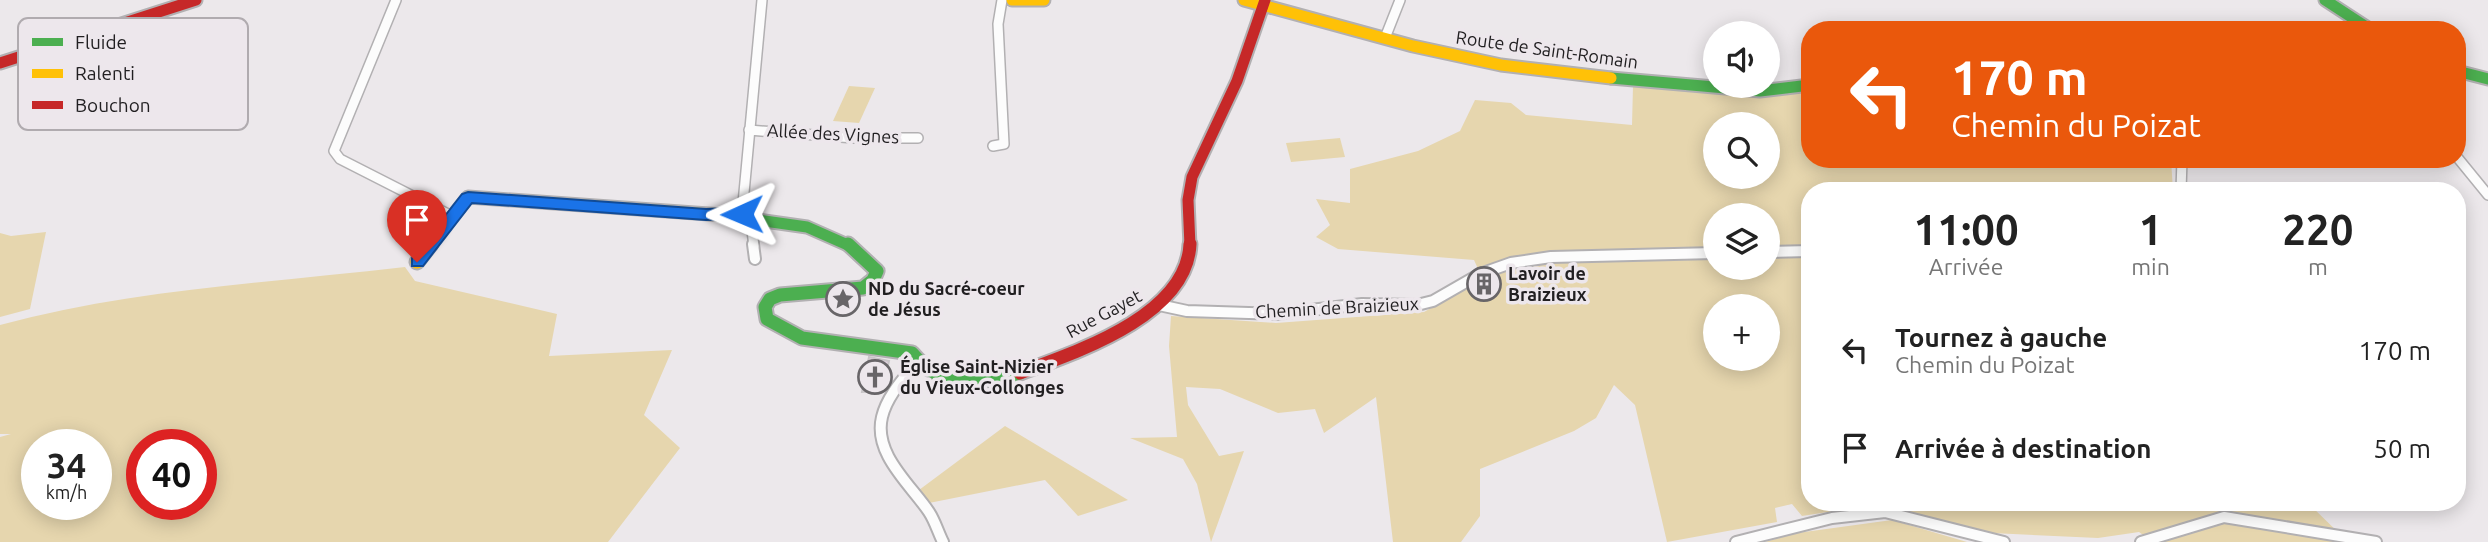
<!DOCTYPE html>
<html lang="fr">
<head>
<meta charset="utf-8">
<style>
  :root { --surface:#fff; --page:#f6f6f6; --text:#222; --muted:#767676 }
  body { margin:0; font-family:Ubuntu,sans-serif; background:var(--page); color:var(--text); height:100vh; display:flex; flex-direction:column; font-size:26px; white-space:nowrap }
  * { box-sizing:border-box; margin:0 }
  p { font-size:23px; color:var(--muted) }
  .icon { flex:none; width:38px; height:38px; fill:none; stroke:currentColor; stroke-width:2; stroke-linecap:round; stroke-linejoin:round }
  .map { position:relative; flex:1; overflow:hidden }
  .details { position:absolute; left:1801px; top:182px; width:665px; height:329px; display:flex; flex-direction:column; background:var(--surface); border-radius:28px; box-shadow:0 4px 18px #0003 }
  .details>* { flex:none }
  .top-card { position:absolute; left:1801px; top:21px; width:665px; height:147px; border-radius:28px; box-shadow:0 4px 18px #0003; background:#ea580c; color:#fff; overflow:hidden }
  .tools { position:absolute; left:1703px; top:21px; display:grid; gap:14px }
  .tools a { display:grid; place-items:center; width:77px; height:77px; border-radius:50%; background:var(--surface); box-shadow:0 4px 18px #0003; font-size:35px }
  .speed { position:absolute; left:21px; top:429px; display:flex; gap:14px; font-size:35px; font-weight:700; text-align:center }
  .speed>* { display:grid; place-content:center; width:91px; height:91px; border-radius:50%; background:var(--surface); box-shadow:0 4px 18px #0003; line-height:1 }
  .speed small { font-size:18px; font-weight:400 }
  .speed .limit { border:10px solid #d22; background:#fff; color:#111 }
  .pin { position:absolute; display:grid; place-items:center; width:60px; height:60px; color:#fff; margin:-72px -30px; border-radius:50% 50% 50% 0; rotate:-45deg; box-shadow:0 0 7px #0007 }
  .pin .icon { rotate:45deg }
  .me { position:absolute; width:77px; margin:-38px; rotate:269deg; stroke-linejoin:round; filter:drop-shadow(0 0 5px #0008) }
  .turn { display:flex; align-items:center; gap:24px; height:147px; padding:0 35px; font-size:32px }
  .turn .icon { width:91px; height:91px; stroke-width:2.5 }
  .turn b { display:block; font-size:49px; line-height:60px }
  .eta { display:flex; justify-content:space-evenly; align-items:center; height:119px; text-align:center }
  .eta b { font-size:42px; font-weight:700; line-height:49px }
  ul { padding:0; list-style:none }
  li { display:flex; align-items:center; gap:21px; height:98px; padding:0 35px }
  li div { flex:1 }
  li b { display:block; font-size:26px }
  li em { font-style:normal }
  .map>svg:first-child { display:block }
  .green { fill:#e6d6ae; fill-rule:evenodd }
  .building { fill:#e0d1de; stroke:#c8c5c7; stroke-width:2 }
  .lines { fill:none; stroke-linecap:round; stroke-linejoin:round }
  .street-far1-casing { stroke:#b2b0b2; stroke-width:12 }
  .street-casing { stroke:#b2b0b2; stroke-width:14 }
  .fast-far1-casing { stroke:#b2b0b2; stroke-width:15 }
  .fast-casing { stroke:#b2b0b2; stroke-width:17 }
  .slow-far1-casing { stroke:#b2b0b2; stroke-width:15 }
  .slow-casing { stroke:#b2b0b2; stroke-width:17 }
  .jam-far1-casing { stroke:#b2b0b2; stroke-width:15 }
  .jam-casing { stroke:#b2b0b2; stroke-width:17 }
  .street-far1 { stroke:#fcfcfc; stroke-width:9 }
  .street { stroke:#fcfcfc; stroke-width:10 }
  .fast-far1 { stroke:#4caf50; stroke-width:11 }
  .fast { stroke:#4caf50; stroke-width:13 }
  .slow-far1 { stroke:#ffc107; stroke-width:11 }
  .slow { stroke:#ffc107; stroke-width:13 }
  .jam-far1 { stroke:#c62828; stroke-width:11 }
  .jam { stroke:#c62828; stroke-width:13 }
  .route { fill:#1a73e8; stroke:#114b97; stroke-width:2 }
  .labels { text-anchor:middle; stroke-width:7; stroke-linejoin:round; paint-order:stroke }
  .street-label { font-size:18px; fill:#211f21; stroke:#ede7ec }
  .poi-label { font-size:18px; font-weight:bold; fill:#211f21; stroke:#ede7ec; text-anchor:start }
  .key { fill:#ede7ec; stroke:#b0abaf; stroke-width:2 }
  .key-label { font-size:19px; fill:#211f21 }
</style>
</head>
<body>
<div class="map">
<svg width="2488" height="542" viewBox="0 0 2488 542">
  <rect width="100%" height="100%" fill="#ece8eb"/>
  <!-- green -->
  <g class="green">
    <polygon points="849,86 875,88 859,123 833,121"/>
    <path d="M1633,86L1761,97L1809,91L1810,159H2171L2173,191H1810L1809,246L1768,247V215H1715V249L1550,254L1479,271L1474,260L1338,249L1316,237L1330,225L1316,199L1350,203V169L1418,151L1460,131L1475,100L1511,103L1526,115L1632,125ZM1715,124H1768V177H1715Z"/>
    <polygon points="1340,138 1345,157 1291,162 1286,143"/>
    <polygon points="46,232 30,309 0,317 0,233 11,236"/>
    <path d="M1809,256L1810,502H2307L2347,541L2366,542H2153L2139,532L2098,538L1992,533L1879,504L1802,516L1792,504L1775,508L1777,522L1667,542L1635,405L1614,385L1596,418L1574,431L1480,469V516L1461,542H1393L1376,397L1324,433L1315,409L1278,413L1220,389L1186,387L1188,405L1219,456L1244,451L1211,542L1197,484L1183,459L1130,438L1177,437L1169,346L1171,316L1276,323L1424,312L1482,279L1517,265L1552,261L1715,258V268H1768V257ZM1715,306H1768V359H1715Z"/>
    <path d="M405,267L415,281L557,314L549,356L672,350L644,415L680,448L608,542H0V437L11,434H0V325C133,289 269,283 405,267ZM37,444H96V504H37ZM201,444V504H142V444Z"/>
    <polygon points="1005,426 1128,500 1078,516 1045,480 929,503 919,490"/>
    <polygon points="1892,520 1967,542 1765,542 1797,533"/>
  </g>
  <!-- building -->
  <polygon class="building" points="869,357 889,361 882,391 862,392"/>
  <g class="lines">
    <!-- street-far1 casing -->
    <g class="street-far1-casing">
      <g id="street-far1">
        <polyline points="396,0 334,151 340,159 452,216"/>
        <polyline points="1385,38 1400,0"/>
        <polyline points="749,130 854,138 918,138"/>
        <polyline points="993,146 1004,144 998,24 1002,0"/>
        <polyline points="2457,157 2488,195"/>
        <polyline points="2181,191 2182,159"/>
        <polyline points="742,214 762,0"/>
        <polyline points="750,216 754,246"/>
      </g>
    </g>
    <!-- street casing -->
    <g class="street-casing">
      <g id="street">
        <polyline points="753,244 755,259"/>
        <polyline points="1768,252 1810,251"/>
        <polyline points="1159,305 1187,311 1276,314 1362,304 1417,305 1433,301 1480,274 1511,263 1551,257 1715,253"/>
        <path d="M917,362C904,378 887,396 882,417C873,454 911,485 929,512C935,521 938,532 943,542"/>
        <polyline points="1736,542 1832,518 1885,512 2004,542"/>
        <polyline points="2141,542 2224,517 2376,542"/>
      </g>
    </g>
    <!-- fast-far1 casing -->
    <g class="fast-far1-casing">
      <g id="fast-far1">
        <polyline points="2325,0 2371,30"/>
        <polyline points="2457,71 2488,79"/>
        <polyline points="1611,78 1760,91 1810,85"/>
        <polyline points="723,215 807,227 850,246"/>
      </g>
    </g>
    <!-- fast casing -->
    <g class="fast-casing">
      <path id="fast" d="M848,244L877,271L873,280L863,288L780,295L770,299L765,307L767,319L802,338L912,353C944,391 976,384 1020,373"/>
    </g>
    <!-- slow-far1 casing -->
    <g class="slow-far1-casing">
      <g id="slow-far1">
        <polyline points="1012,0 1044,0"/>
        <polyline points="1244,0 1413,46 1501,65 1611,78"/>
        <polyline points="429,246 468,197 723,215"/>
      </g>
    </g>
    <!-- slow casing -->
    <g class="slow-casing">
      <polyline id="slow" points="417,262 431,244"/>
    </g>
    <!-- jam-far1 casing -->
    <g class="jam-far1-casing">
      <g id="jam-far1">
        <polyline points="0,63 196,0"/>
        <polyline points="1190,246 1188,200 1192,177 1237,81 1265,0"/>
      </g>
    </g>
    <!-- jam casing -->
    <g class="jam-casing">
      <path id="jam" d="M1020,373C1076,352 1187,316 1190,244"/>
    </g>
    <!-- street-far1 -->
    <use href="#street-far1" class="street-far1"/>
    <!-- street -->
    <use href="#street" class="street"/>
    <!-- fast-far1 -->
    <use href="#fast-far1" class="fast-far1"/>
    <!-- fast -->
    <use href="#fast" class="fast"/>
    <!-- slow-far1 -->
    <use href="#slow-far1" class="slow-far1"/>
    <!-- slow -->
    <use href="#slow" class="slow"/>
    <!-- jam-far1 -->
    <use href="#jam-far1" class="jam-far1"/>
    <!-- jam -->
    <use href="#jam" class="jam"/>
  </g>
  <!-- route -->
  <polygon class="route" points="468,192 706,209 742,208 749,214 742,219 706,220 472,203 423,266 412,266 412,258 462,194"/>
  <!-- icons -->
  <defs>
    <g id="building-ring" transform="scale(1.75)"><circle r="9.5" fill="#ede7ec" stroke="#686568" stroke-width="1.5"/><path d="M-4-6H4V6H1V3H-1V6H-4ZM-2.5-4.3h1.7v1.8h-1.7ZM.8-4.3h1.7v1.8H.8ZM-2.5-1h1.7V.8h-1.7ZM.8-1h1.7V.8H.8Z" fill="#686568"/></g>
    <g id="sight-ring" transform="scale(1.75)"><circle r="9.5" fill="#ede7ec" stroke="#686568" stroke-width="1.5"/><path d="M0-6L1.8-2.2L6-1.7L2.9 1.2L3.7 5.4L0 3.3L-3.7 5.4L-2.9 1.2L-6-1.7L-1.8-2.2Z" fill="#686568"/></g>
    <g id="church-ring" transform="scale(1.75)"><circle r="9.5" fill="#ede7ec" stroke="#686568" stroke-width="1.5"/><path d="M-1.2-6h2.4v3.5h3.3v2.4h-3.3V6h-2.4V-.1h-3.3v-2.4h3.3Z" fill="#686568"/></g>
  </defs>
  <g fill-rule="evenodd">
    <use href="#building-ring" x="1484" y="284"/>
    <use href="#sight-ring" x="843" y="299"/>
    <use href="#church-ring" x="875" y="377"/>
  </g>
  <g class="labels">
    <!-- street labels -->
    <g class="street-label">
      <text transform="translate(1547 50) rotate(8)" y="6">Route de Saint-Romain</text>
      <text transform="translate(833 134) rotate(3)" y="6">Allée des Vignes</text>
      <text transform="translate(1337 308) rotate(-3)" y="6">Chemin de Braizieux</text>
      <text transform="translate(1104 314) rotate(-28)" y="6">Rue Gayet</text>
    </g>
    <!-- poi labels -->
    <g class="poi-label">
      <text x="1508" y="280">Lavoir de<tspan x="1508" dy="21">Braizieux</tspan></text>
      <text x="868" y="295">ND du Sacré-coeur<tspan x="868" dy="21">de Jésus</tspan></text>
      <text x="900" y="373">Église Saint-Nizier<tspan x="900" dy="21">du Vieux-Collonges</tspan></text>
    </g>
  </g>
  <!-- legend -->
  <rect x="18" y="18" width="230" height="112" rx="10" class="key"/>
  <rect x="32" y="38" width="31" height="8" fill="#4caf50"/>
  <rect x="32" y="69" width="31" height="9" fill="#ffc107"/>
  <rect x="32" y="101" width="31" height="8" fill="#c62828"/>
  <g class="key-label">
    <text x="75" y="49">Fluide</text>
    <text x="75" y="80">Ralenti</text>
    <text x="75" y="112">Bouchon</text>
  </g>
</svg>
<div class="tools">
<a><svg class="icon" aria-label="sound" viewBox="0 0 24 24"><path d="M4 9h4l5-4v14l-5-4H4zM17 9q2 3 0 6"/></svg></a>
<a><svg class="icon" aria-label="search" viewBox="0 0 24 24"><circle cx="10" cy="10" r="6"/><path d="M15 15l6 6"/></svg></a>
<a><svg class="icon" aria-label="layers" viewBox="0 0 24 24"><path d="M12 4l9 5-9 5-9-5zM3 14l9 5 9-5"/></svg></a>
<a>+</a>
</div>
<div class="speed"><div>34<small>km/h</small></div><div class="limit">40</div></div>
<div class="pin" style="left:417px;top:262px;background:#d93025"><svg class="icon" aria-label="arrive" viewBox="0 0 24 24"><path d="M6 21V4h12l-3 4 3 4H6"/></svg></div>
<svg class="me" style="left:742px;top:214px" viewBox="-20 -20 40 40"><path d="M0-17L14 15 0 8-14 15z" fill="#1a73e8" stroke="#fff" stroke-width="4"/></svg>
<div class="top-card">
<div class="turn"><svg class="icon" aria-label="left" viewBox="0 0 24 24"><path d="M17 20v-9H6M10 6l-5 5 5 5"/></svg><div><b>170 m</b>Chemin du Poizat</div></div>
</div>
<section class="details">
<div class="eta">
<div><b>11:00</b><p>Arrivée</p></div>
<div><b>1</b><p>min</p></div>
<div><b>220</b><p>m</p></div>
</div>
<ul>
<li><svg class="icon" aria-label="left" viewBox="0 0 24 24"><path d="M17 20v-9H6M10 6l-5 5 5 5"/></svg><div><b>Tournez à gauche</b><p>Chemin du Poizat</p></div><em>170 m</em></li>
<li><svg class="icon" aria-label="arrive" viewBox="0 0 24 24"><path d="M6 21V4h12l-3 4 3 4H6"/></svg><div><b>Arrivée à destination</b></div><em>50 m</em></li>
</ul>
</section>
</div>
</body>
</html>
